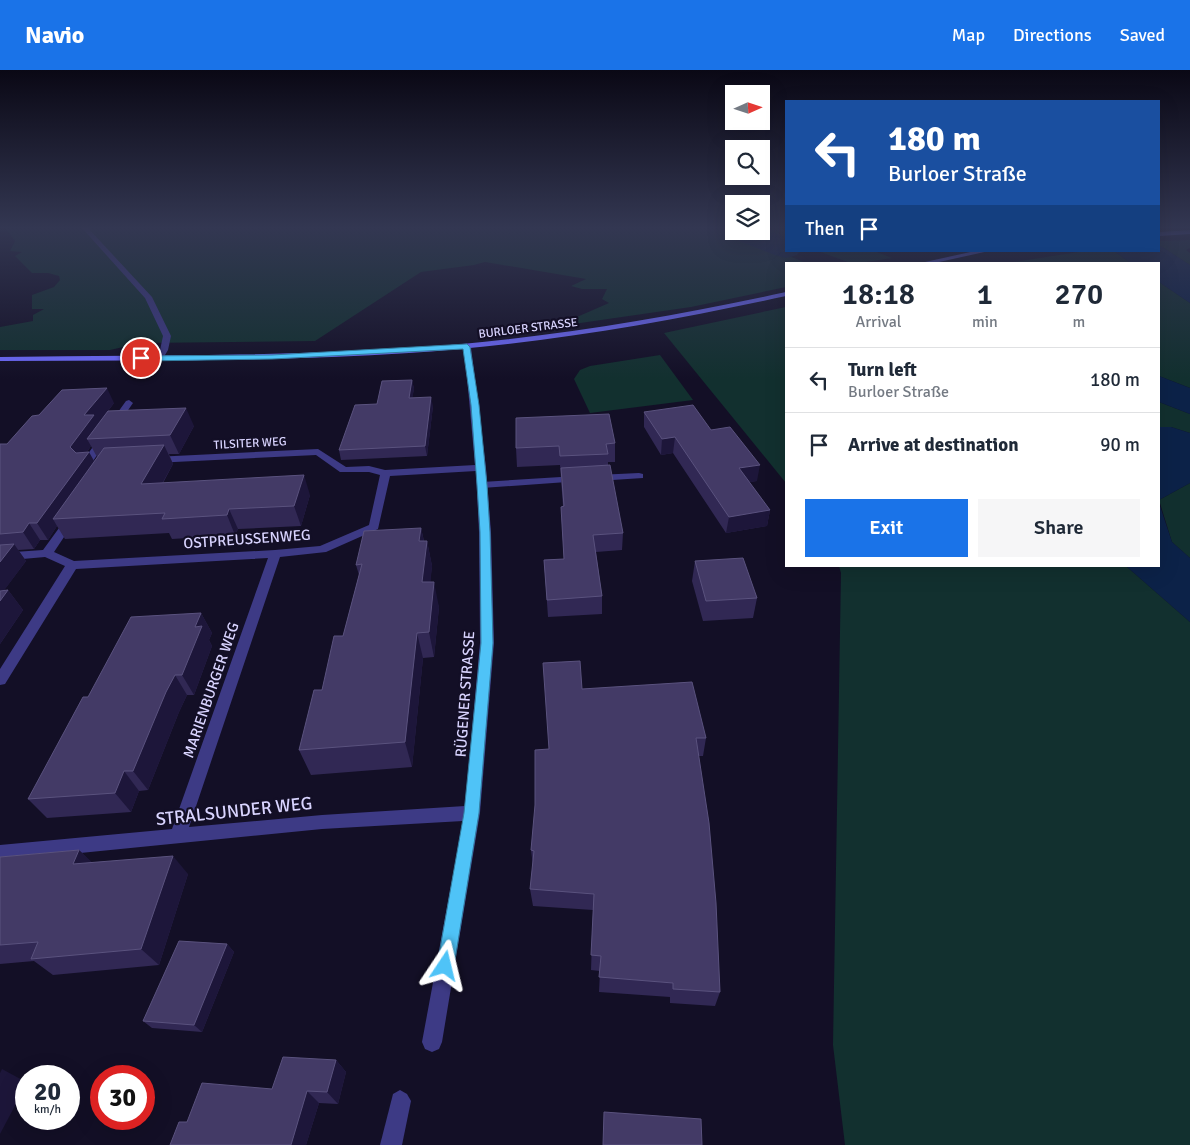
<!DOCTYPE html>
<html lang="en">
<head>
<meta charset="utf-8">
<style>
  :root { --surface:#fff; --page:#f6f6f7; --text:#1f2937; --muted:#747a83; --line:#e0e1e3; --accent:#1a73e8 }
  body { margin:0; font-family:Signika,sans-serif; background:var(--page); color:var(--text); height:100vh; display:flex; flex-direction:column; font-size:19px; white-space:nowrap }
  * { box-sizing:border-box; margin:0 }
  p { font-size:16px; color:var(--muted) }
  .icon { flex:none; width:28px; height:28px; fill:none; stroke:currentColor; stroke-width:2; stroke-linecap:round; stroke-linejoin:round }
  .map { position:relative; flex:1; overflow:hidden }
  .sheet { position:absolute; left:785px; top:192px; width:375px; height:305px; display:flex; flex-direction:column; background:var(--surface); border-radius:0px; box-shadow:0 5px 20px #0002 }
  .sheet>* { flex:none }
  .guide { position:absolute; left:785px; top:30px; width:375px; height:152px; border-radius:0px; box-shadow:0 5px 20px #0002; background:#1a4fa0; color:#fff; overflow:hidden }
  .needle { width:32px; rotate:87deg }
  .fabs { position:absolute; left:725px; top:15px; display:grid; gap:10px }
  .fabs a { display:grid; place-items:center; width:45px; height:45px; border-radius:0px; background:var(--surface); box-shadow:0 5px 20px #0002; font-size:25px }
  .speed { position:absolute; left:15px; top:995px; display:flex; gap:10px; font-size:25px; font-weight:700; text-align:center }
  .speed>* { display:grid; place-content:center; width:65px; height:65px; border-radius:50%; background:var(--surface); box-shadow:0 5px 20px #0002; line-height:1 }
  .speed small { font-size:12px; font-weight:400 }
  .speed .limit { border:8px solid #d22; background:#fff; color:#111 }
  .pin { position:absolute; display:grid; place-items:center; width:42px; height:42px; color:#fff; margin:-21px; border:2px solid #fff; border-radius:50%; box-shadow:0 1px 5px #0007 }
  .me { position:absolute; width:55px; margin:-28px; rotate:10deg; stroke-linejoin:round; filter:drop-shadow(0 0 4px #0008) }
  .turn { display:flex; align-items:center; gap:18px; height:105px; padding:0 20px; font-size:22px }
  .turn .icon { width:65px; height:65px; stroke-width:2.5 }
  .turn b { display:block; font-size:35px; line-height:42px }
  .then { display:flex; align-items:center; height:48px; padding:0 20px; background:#0003; gap:10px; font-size:19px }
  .eta { display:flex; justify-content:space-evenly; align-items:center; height:85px; text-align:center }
  .eta b { font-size:30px; font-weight:600; line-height:35px }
  .cta { display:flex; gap:10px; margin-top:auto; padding:10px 20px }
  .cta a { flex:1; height:58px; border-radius:0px; background:var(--accent); color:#fff; font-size:20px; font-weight:600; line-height:58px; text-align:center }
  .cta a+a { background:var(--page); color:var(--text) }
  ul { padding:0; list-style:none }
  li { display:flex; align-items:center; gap:15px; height:65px; padding:0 20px; border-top:1px solid var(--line) }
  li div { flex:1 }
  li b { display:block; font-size:19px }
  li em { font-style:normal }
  header { display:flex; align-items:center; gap:30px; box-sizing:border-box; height:70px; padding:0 25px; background:var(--accent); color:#fff }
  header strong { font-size:24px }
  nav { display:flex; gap:28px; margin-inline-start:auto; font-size:18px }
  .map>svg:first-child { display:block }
  .green { fill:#12302f }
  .water { fill:#0c2248 }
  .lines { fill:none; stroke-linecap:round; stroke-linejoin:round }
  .stream { fill:#0c2248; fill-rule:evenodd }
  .river { fill:#0c2248; fill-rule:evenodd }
  .lane { fill:#3d3a85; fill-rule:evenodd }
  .street { fill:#3d3a85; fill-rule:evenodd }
  .secondary { fill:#6f6bff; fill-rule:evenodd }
  .wall { fill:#312854; fill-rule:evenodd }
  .shaded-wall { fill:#1d163a }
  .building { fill:#433a66; stroke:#5a527e }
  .route { fill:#4fc3f7; stroke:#337fa1 }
  .labels { text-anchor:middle; stroke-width:4.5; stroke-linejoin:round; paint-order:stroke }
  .far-street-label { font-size:12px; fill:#d9d4ff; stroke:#130f26 }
  .street-label { font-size:15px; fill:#d9d4ff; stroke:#130f26 }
  .near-street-label { font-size:18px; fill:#d9d4ff; stroke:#130f26 }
</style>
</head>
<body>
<header>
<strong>Navio</strong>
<nav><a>Map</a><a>Directions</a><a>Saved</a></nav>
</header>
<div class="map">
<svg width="1190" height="1075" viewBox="0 0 1190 1075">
  <rect width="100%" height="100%" fill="#130f26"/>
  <!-- green -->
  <g class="green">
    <polygon points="5,158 728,158 749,165 759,174 809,194 786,194 786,217 691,237 525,261 522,255 570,250 609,233 602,229 607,219 582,219 571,216 586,209 485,192 474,195 421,202 315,271 141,273 110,280 0,280 0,257 33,251 33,245 44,239 32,239 32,225 54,217 60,210 59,206 48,203 32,203 15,186 22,182 10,181 15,171"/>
    <polygon points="761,158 786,159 786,170 751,161 761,161"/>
    <polygon points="1190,170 1190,178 1186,180 1190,183 1190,195 1159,175 1159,171"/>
    <polygon points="818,181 874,181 892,188 853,194"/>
    <polygon points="1085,181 1114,181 1132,194 1001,194"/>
    <polygon points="1159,212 1190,233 1190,318 1159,306"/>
    <polygon points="786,237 786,413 664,263"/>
    <polygon points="660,285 693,330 590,343 574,309 580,300 590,296"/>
    <polygon points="1159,332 1190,344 1190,363 1171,357 1159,357"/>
    <polygon points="1190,413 1190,488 1172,472 1159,430"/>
    <polygon points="839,496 1126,496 1190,552 1190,1075 845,1075 833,975 841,503"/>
  </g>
  <!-- water -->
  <g class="water">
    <polygon points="1159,175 1190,195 1190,233 1159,212 1159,194 1132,194 1114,181 1159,181"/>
    <polygon points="1159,306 1190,318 1190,344 1159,332"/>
    <polygon points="1159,357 1171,357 1190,363 1190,413 1159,430"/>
    <polygon points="1159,433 1172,472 1190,488 1190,552 1126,496 1159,496"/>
  </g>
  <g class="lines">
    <!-- stream -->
    <g class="stream">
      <polygon points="730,158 734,158 734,160 731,159"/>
      <polygon points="740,161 748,161 753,164 750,166"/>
    </g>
    <!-- river -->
    <polygon class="river" points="761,158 786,167 786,181 800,181 797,185 786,188 775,185 739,171 735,164 737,161 761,161"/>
    <!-- lane -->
    <g class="lane">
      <polygon points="639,403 643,404 643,408 597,411 592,408 597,405"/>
      <polygon points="577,406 582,409 581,411 482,418 477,415 482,412"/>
    </g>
    <!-- street -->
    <g class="street">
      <polygon points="82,158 88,158 152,227 171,266 168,280 162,290 155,288 160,280 163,266 145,228"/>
      <path d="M464,275L471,277L486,398L491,462L494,573L480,743L442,972L439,979L432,982L425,979L422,972L463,751L322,759L0,791V775L172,759L268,488L76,499L5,614L0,615V599L65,496L45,487L0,491V483L43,480L67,447L71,446L76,449L54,482L74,491L275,480L320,476L369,455L380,405L369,402H340L316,385L154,393L149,390L154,387L318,379L346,397L369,396L385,400L475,395ZM476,401L479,462L480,573L465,736L322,745L189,757L280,487L326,482L378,459L390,406Z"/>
      <polygon points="129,330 133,333 93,391 96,393 95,395 82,396 82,392 126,331"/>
      <polygon points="400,1020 407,1024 411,1031 402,1075 380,1075 393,1024"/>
    </g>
    <!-- secondary -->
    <g class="secondary">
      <polygon points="1190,160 1190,164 1159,166 1159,162"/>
      <polygon points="975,181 989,181 930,194 916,194"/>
      <path d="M786,222V226C662,253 536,275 409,283C273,292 136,290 0,291V287C136,285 273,287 409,278C536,270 662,249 786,222Z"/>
    </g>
  </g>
  <!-- wall -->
  <g class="wall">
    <polygon points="412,310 414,319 412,328 433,336 427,386 341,390 339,380 377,334"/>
    <path d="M114,333L108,341L194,356L179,384H169L173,394L163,413L310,425L301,456L238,459L235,465L172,469L169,463L65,469L57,456L48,470H40L34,479L18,480L26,491L4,520H8L23,540L0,574V374H7L39,345ZM91,376L97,387L94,391L87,382Z"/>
    <polygon points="644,342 711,360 757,411 749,412 770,440 767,456 726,463 673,383 661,385 644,357"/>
    <polygon points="615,373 615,392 608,392 608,395 623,463 622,480 596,482 602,526 602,544 548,547 544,490 564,489 561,437 563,437 560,395 517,397 516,378"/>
    <polygon points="421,458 424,471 427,471 432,496 430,512 439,537 434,587 423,588 412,697 311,705 299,680 322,620 343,566 359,505 356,495"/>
    <polygon points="695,491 757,528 753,548 703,551 692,511"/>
    <polygon points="201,543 212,563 209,570 212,576 194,625 187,625 179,642 148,720 139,721 131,742 47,748 28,729 88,627"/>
    <polygon points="582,619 706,668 703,686 698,686 720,922 715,936 670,933 670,927 599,922 600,901 591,900 593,840 533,836 530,819 533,796 531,780 549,679"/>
    <polygon points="79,780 92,793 188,804 159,895 53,905 34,891 0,894 0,787"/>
    <polygon points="227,874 234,882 202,962 152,958 143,951"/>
    <polygon points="336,990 346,1002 338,1034 319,1033 306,1075 187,1052 272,1019"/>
  </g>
  <!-- shaded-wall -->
  <g class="shaded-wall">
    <polygon points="412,310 414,319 411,337 409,328"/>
    <polygon points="107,318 114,333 87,369 91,376 79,393 70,377 84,345"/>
    <polygon points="431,327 433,336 427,386 425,376"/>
    <polygon points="186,338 194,356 179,384 170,365"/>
    <polygon points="675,367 673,383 661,385 662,369"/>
    <polygon points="164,375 173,394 151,433 141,414"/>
    <polygon points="89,382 98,398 53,449 57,456 48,470 37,453"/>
    <polygon points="760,395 757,411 737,414 739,398"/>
    <polygon points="304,405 310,425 301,456 294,436"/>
    <polygon points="229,439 238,459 235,465 227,445"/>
    <polygon points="770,440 767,456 726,463 729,447"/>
    <polygon points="29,453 40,470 34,479 23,462"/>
    <polygon points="421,458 426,481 427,471 432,496 428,538 422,512 419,471"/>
    <polygon points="14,474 26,491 0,526 0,492"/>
    <polygon points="434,512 439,537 434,587 429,562"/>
    <polygon points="8,520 23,540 0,574 0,531"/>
    <polygon points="201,543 212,563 209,570 212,576 194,625 182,605 195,557"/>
    <polygon points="417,563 423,588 412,697 405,672"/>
    <polygon points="175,605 187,625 179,642 148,720 133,701 166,622"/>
    <polygon points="124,701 139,721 131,742 115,723"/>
    <polygon points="79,780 98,798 73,794"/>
    <polygon points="173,786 188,804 159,895 141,879"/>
    <polygon points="227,874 234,882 202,962 194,955"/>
    <polygon points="336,990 346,1002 338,1034 327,1022"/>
    <polygon points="2,999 26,1012 26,1015 0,1064 0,1003"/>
    <polygon points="307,1021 319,1033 306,1075 291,1075"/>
  </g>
  <!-- building -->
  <g class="building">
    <polygon points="412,310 409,328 431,327 425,376 339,380 355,335 377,334 382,311"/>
    <polygon points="107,318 84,345 94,345 70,377 76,383 89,382 37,453 29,453 23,462 0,464 0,374 7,374 32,346 39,345 62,320"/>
    <polygon points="693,335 711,360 730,357 760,395 739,398 770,440 729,447 675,367 662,369 644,342"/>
    <polygon points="186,338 170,365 87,369 108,341"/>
    <polygon points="609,344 615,373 606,374 608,384 560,386 559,376 516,378 516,348"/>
    <polygon points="164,375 141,414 304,405 294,436 229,439 227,445 162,449 165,443 53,449 104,378"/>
    <polygon points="610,395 623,463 593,465 602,526 547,530 544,490 564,489 561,437 564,436 561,398"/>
    <polygon points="421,458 419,471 427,471 422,512 434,512 429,562 417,563 405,672 299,680 314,620 322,620 334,566 343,566 362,494 356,495 364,461"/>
    <polygon points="14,474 0,492 0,475"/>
    <polygon points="743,488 757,528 706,531 695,491"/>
    <polygon points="8,520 0,531 0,521"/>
    <polygon points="201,543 195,557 202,556 182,605 175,605 166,622 133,701 124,701 115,723 28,729 83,627 88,627 131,547"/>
    <polygon points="580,591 582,619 692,612 706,668 696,668 709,753 716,833 720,922 673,919 673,913 599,907 601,886 591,885 594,824 530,819 534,781 531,780 535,735 535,680 549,679 543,593"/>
    <polygon points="79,780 73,794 173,786 141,879 31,889 38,872 0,875 0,787"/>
    <polygon points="179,871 227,874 194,955 143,951"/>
    <polygon points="283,987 336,990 327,1022 307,1021 291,1075 170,1075 179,1052 187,1052 202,1013 272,1019"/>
    <polygon points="604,1042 701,1049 702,1075 603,1075"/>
  </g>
  <!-- sky -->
  <linearGradient id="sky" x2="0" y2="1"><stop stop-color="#0a0815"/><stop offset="0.51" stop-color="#333752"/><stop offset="1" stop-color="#333752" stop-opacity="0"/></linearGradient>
  <rect width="1190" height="309" fill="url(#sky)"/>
  <!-- route -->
  <polygon class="route" points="467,274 470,277 479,335 487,415 490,462 493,573 479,743 454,896 451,902 445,904 439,902 437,896 464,743 481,573 480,462 477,415 471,335 463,279 272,289 141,291 138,288 141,286 272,285"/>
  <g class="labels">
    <!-- far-street labels -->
    <g class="far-street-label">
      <text transform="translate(528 258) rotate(-7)" y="4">BURLOER STRASSE</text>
      <text transform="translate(250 373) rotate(-3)" y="4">TILSITER WEG</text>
    </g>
    <!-- street labels -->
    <g class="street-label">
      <text transform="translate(247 469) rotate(-4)" y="5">OSTPREUSSENWEG</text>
      <text transform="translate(211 620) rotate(-71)" y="5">MARIENBURGER WEG</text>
      <text transform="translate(465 624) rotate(-86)" y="5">RÜGENER STRASSE</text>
    </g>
    <!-- near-street labels -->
    <g class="near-street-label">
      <text transform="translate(234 741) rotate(-6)" y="6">STRALSUNDER WEG</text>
    </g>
  </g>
</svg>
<div class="fabs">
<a><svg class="needle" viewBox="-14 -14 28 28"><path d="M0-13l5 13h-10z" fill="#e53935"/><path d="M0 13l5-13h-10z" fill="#747a83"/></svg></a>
<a><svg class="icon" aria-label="search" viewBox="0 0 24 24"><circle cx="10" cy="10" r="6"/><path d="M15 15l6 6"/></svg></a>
<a><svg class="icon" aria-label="layers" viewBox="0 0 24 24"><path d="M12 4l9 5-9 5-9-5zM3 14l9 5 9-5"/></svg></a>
</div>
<div class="speed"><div>20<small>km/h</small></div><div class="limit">30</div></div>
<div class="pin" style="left:141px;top:288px;background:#d93025"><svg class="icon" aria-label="arrive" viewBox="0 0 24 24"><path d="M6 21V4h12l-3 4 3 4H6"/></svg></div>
<svg class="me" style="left:445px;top:896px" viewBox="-20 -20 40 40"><path d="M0-17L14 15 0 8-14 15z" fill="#4fc3f7" stroke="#fff" stroke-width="4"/></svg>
<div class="guide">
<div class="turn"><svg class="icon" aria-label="left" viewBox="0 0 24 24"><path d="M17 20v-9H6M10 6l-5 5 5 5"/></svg><div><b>180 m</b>Burloer Straße</div></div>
<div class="then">Then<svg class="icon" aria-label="arrive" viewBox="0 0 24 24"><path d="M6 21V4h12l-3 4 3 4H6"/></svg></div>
</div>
<section class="sheet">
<div class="eta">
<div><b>18:18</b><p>Arrival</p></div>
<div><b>1</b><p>min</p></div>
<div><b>270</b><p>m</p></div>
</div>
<ul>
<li><svg class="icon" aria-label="left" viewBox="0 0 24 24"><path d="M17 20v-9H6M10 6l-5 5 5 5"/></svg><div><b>Turn left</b><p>Burloer Straße</p></div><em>180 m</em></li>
<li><svg class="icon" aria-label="arrive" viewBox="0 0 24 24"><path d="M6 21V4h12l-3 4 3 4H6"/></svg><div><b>Arrive at destination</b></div><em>90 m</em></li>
</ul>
<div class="cta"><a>Exit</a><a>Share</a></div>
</section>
</div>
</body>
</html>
